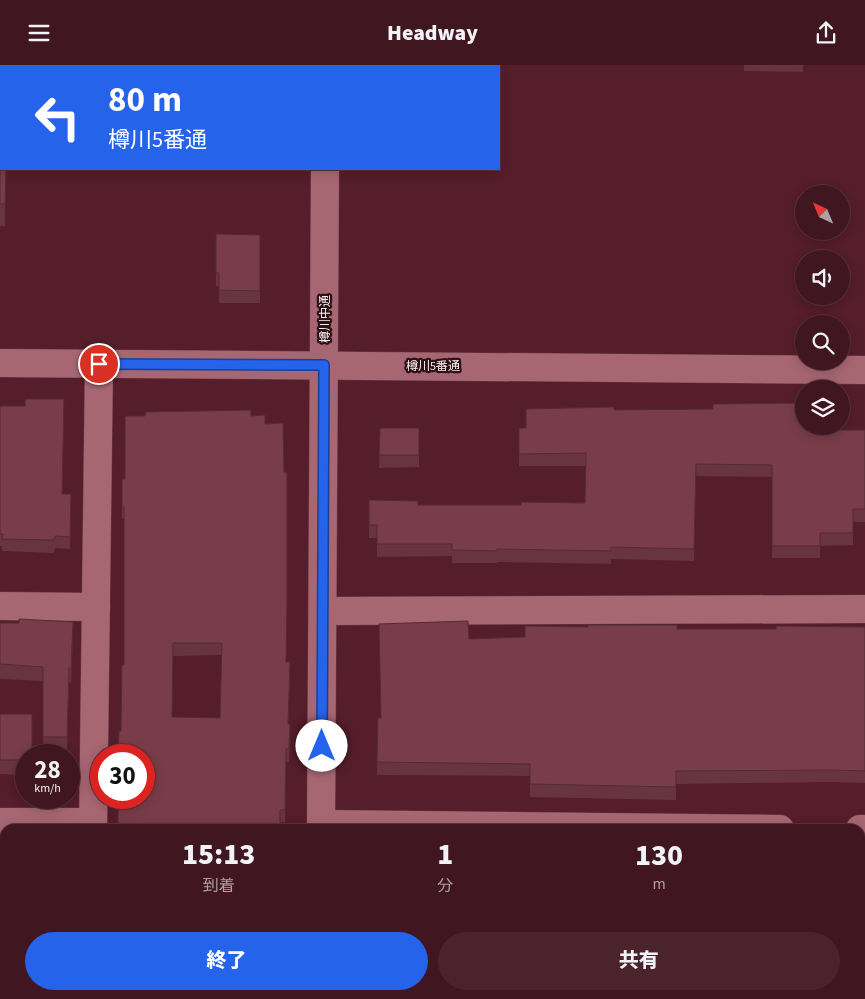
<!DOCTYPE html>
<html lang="ja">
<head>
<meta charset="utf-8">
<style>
  :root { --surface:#401620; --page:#4b232d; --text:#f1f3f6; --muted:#ae9fa5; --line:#59353e; --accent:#2563eb }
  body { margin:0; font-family:"Source Sans 3","Noto Sans JP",sans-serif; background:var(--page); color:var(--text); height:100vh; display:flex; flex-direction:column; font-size:19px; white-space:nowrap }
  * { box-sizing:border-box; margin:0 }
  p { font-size:16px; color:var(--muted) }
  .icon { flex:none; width:28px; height:28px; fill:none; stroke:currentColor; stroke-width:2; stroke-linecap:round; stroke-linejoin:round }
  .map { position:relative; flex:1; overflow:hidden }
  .side { position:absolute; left:0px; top:759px; width:865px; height:176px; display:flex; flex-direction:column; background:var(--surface); border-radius:15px 15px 0 0; box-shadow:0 2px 12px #0003,0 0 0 1px var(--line) }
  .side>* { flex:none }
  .guide { position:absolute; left:0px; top:0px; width:500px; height:105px; box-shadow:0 2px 12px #0003,0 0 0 1px var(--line); background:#2563eb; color:#fff; overflow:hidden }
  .needle { width:32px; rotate:316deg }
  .tools { position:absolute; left:795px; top:120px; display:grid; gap:10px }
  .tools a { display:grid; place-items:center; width:55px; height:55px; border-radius:50%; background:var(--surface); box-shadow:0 2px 12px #0003,0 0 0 1px var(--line); font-size:25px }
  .speed { position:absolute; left:15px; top:679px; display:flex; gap:10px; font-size:25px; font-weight:700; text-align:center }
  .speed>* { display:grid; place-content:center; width:65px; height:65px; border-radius:50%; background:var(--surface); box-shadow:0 2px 12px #0003,0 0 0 1px var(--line); line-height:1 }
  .speed small { font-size:12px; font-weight:400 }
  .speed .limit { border:8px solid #d22; background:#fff; color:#111 }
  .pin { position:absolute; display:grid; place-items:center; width:42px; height:42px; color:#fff; margin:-21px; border:2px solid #fff; border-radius:50%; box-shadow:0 1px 5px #0007 }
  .me { position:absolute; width:55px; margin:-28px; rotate:0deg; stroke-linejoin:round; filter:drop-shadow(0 0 4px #0008) }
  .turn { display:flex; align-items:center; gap:18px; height:105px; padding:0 25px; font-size:22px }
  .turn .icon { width:65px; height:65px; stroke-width:2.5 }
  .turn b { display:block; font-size:35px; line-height:42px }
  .eta { display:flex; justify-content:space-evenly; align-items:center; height:85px; text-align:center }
  .eta b { font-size:30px; font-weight:800; line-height:35px }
  .action { display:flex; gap:10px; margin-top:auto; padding:10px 25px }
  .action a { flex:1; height:58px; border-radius:30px; background:var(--accent); color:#fff; font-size:20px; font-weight:800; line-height:58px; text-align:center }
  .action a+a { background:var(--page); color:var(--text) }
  header { display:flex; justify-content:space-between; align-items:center; height:65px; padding:0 25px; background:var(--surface); font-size:22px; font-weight:800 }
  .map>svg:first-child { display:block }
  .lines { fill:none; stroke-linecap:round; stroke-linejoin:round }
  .minor-casing { stroke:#673b49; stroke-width:29 }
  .minor { stroke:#a76772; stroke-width:28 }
  .wall { fill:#68343f; fill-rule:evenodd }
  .shaded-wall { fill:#552b33 }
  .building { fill:#793d49; stroke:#552b33; fill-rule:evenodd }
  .route-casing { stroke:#184099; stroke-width:12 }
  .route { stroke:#2563eb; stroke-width:9 }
  .labels { text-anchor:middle; stroke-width:4.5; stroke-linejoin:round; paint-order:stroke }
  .street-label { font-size:12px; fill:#fdeef0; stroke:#2c1217 }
</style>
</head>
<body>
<header><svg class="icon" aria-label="menu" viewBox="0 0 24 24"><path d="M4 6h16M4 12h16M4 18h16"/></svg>Headway<svg class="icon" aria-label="share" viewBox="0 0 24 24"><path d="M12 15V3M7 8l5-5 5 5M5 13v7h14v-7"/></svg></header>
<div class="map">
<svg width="865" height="934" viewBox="0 0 865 934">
  <rect width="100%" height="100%" fill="#561d2b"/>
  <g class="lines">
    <!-- minor casing -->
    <g class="minor-casing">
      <g id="minor">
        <polyline points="325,1 325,0"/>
        <polyline points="0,298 865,305"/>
        <polyline points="0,541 96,542"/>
        <polyline points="323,546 865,544"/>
        <polyline points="0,757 93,757"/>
        <polyline points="321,759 780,764"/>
        <polyline points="93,764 99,299"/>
        <polyline points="321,764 325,104"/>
        <polyline points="860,764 865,764"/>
        <polyline points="92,934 92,930"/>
        <polyline points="320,934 320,930"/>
        <polyline points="528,934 528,930"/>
        <polyline points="719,934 719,930"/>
      </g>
    </g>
    <!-- minor -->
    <use href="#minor" class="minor"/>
  </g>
  <!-- wall -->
  <g class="wall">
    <polygon points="744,0 803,0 803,7 744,6"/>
    <polygon points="0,8 6,104 5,161 0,161"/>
    <polygon points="216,169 260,170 260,238 219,238 219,221 216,221"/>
    <polygon points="0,341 71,441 70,484 55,483 54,488 2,486 2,481 0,481"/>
    <polygon points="614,345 817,365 865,365 865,457 853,457 853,480 820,481 820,493 772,493 772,412 696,411 694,496 611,494 611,499 497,497 497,498 452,498 452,491 377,492 377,473 369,473 369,435 418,440 521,440 585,438 586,401 519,401 519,363 526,363"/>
    <path d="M251,351L265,359L286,597L290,609L288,659L290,671L289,697H286L285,757H280L121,666L124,600V454H122V414H125ZM222,590L220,653L172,652L173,591Z"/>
    <polygon points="380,363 419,363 419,402 379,403"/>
    <polygon points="0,558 73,571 71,618 69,617 67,686 43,686 43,616 0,614"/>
    <polygon points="865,562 865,718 832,717 676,719 676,735 530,732 530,711 377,710 378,653 381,653 469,574 525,572 677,564 776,564"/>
    <polygon points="0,649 26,690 26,710 0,709"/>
    <rect x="0" y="790" width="5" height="124"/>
  </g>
  <!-- shaded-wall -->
  <polygon class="shaded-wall" points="73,557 73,571 71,618 71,603"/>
  <!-- building -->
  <g class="building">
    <rect x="60" y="0" width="98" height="1"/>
    <polygon points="0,8 1,8 1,104 6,104 5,139 0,139"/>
    <polygon points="216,169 260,170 260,226 219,225 219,208 216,208"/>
    <polygon points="25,334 64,334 62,429 71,429 70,472 55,471 54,475 2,474 3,469 0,469 0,341 25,341"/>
    <polygon points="804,338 804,361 817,361 817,365 865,365 865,444 853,444 853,468 820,468 820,481 772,481 772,400 696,399 694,484 611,482 611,486 497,484 497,486 452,485 452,479 377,479 377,460 369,460 369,435 418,436 418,440 521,440 521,437 585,438 586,388 519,389 519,363 526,363 526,344 614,342 614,345 713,344 713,339"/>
    <path d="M251,345V351L265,350V359L283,358L284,407H287V531L286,597H290L288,659H290L289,684H286L285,745H280V764H118V732H144V690H118L119,666H121L122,600H124V442H122V414H125V351H145L146,347ZM173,578H222L220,653L172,652Z"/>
    <polygon points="380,363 419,363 419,390 379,390"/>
    <polygon points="19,554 73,557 71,603 69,603 67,672 43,672 43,602 0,599 0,558 19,558"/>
    <polygon points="468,556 469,574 525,572 525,561 588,562 588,560 677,560 677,564 776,564 776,561 865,562 865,706 832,705 676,706 676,722 530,719 530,699 377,697 378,653 381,653 379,559"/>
    <polygon points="0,649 32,649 32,690 26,690 26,695 0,695"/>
    <polygon points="860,777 865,777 865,934 747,934 747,930 860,930"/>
    <rect x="0" y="790" width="5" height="112"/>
    <rect x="378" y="930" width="114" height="4"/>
    <rect x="565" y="930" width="120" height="4"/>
  </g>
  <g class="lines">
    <!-- route casing -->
    <g class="route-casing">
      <polyline id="route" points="99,299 324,300 322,681"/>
    </g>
    <!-- route -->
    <use href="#route" class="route"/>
  </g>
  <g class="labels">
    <!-- street labels -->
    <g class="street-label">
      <text transform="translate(325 254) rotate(-90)" y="4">樽川中通</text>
      <text x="433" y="305">樽川5番通</text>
    </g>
  </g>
</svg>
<div class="tools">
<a><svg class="needle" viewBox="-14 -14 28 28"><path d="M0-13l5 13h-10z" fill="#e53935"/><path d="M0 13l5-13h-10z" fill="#ae9fa5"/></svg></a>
<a><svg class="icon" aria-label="sound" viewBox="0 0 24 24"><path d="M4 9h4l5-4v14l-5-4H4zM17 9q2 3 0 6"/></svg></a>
<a><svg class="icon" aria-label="search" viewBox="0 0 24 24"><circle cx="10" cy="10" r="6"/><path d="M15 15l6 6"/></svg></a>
<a><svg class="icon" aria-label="layers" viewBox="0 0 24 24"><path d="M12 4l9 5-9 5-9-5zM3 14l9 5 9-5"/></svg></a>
</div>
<div class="speed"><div>28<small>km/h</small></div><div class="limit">30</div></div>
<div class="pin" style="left:99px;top:299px;background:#d93025"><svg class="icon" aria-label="arrive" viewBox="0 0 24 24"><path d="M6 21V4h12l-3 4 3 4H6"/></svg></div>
<svg class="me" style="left:322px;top:681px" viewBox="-20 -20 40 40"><circle r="19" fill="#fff"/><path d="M0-13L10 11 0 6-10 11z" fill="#2563eb"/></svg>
<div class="guide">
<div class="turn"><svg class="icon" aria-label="left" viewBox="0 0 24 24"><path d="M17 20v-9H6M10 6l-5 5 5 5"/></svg><div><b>80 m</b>樽川5番通</div></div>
</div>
<section class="side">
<div class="eta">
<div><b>15:13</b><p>到着</p></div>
<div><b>1</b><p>分</p></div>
<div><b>130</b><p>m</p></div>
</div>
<div class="action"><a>終了</a><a>共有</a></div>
</section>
</div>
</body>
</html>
